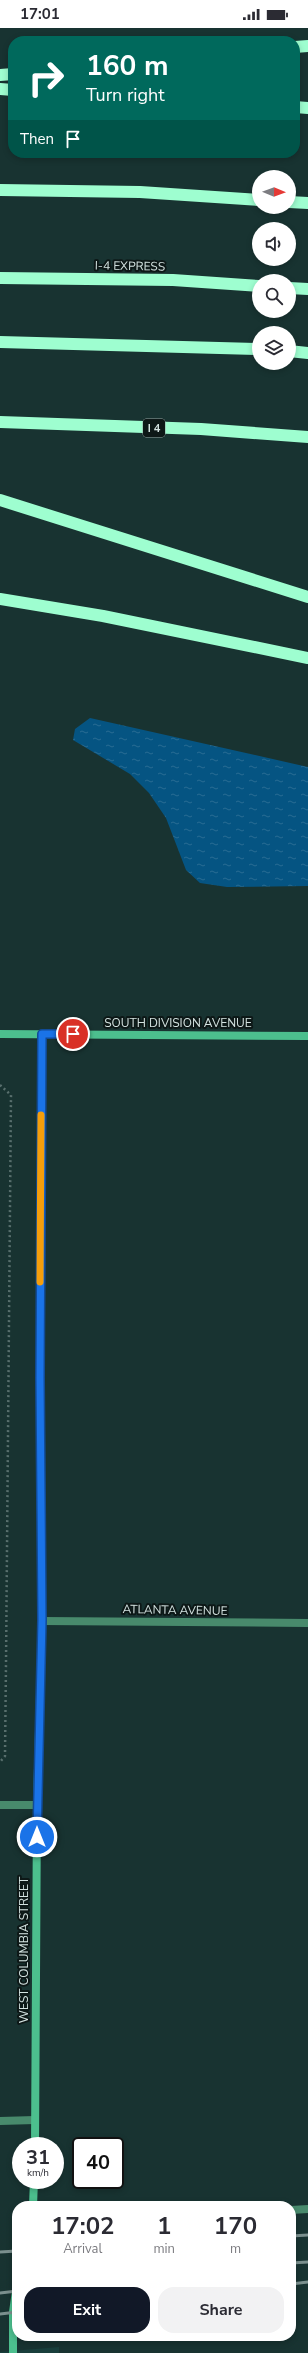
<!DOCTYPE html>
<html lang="en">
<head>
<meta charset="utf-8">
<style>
  :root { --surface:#fff; --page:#f2f2f3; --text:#2b2b33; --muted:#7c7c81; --accent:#111827 }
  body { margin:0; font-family:"Nunito Sans",sans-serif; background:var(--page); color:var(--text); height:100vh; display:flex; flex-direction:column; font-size:15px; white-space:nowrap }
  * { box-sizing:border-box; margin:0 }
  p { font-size:13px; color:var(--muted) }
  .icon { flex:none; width:22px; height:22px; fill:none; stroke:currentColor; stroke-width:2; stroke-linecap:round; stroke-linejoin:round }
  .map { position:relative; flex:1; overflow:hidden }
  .drawer { position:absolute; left:12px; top:2173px; width:284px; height:140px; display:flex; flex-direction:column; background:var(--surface); border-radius:16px; box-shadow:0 2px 6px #0003 }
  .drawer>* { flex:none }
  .hud { position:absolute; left:8px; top:8px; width:292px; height:122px; border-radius:16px; box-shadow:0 2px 6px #0003; background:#00695c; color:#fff; overflow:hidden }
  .needle { width:26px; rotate:91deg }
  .fabs { position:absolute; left:252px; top:142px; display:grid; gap:8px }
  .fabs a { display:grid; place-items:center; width:44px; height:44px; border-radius:50%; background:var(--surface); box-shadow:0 2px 6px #0003; font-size:20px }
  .speed { position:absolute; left:12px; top:2109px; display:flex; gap:8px; font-size:20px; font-weight:700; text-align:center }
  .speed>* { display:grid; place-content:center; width:52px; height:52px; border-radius:50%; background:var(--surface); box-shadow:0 2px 6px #0003; line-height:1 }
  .speed small { font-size:10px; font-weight:400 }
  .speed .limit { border:2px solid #111; border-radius:6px; background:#fff; color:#111 }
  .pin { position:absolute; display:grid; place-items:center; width:34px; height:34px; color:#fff; margin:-17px; border:2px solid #fff; border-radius:50%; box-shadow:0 1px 4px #0007 }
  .me { position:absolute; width:44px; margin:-22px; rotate:0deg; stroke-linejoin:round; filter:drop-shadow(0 0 3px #0008) }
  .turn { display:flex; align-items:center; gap:14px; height:84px; padding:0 12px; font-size:18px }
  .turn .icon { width:52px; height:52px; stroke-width:2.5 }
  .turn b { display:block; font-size:28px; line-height:34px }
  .then { display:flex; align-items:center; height:38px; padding:0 12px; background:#0003; gap:8px; font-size:15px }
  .eta { display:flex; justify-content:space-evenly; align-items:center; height:68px; text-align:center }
  .eta b { font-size:24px; font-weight:700; line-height:28px }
  .cta { display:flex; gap:8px; margin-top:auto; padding:8px 12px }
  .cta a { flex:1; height:46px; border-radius:16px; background:var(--accent); color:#fff; font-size:16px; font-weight:700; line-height:46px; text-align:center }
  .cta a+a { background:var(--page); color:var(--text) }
  .status { display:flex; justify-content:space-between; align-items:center; height:28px; padding:0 20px; background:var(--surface); direction:ltr }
  .status svg { height:11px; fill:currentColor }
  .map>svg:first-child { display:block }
  .built { fill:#193f3c }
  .water { fill:url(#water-ripples) }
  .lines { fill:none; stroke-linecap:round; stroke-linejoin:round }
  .path { stroke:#586f6d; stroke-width:2.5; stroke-dasharray:2 3; stroke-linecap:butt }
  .lane { stroke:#488a6c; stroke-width:8 }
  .street { stroke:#488a6c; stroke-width:8 }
  .secondary { stroke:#4cbf8e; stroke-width:8 }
  .highway { stroke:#9efed0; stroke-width:12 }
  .rail { stroke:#7b908e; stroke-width:3 }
  .route-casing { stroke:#114b97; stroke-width:10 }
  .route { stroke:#1a73e8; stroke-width:7 }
  .slow { stroke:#f59e0b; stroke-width:7 }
  .labels { text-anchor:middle; stroke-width:4; stroke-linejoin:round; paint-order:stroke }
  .shield { fill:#0d1817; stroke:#98a6a4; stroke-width:1 }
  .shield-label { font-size:11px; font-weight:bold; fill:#d4e3e1 }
  .street-label { font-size:12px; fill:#d4e3e1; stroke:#0d1817 }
</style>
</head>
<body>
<div class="status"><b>17:01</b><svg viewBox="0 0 49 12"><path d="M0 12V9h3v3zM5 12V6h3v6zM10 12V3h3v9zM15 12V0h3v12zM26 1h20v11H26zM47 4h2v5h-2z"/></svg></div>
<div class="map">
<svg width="308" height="2325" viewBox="0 0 308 2325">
  <defs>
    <pattern id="water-ripples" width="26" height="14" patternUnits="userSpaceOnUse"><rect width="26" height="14" fill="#055482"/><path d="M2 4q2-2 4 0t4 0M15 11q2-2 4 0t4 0" fill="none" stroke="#296c93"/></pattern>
  </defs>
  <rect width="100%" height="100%" fill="#183331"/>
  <!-- built -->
  <polygon class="built" points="59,2319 59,2325 0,2325 0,2324"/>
  <!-- water -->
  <polygon class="water" points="90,690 308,739 308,858 227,859 200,855 186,842 166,790 149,765 130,746 73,712 75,701"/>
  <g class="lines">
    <!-- path -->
    <polyline class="path" points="0,1057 11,1067 6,1636 5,1728 0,1734"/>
    <!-- lane -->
    <polyline class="lane" points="0,2093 35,2092"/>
    <!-- street -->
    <g class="street">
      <polyline points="42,1593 308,1595"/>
      <polyline points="0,1777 37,1777"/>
      <polyline points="291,2182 308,2181"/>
    </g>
    <!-- secondary -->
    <g class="secondary">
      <polyline points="0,1006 308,1008"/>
      <polyline points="35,2118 37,1777 42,1593 40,1381 42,1006"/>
      <polyline points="33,2178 34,2152"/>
      <polyline points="13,2325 13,2284 17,2256"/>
    </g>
    <!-- highway -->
    <g class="highway">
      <polyline points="295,19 308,18"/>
      <polyline points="0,47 13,46"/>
      <polyline points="0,61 13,62"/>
      <polyline points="295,79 308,80"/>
      <polyline points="0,162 140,164 259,172"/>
      <polyline points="289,174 308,175"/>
      <polyline points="0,250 173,252 259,258"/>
      <polyline points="289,260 308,261"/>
      <polyline points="0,314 259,321"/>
      <polyline points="289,323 308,325"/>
      <polyline points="0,394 201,401 308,409"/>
      <polyline points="0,472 308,569"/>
      <polyline points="0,571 103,588 308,630"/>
    </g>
    <!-- rail -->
    <g class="rail">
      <polyline points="291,2208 308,2207"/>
      <polyline points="0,2224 17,2223"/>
      <polyline points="291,2235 308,2234"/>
      <polyline points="291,2256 308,2254"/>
      <polyline points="0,2265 17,2263"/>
      <polyline points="0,2286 17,2284"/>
    </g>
  </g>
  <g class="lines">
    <!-- route casing -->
    <g class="route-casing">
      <polyline id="route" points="37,1809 42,1592 40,1350 42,1006 73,1006"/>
    </g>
    <!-- route -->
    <use href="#route" class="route"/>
    <!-- slow -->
    <polyline class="slow" points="40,1254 41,1087"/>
  </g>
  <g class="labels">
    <!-- shield labels -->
    <rect class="shield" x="143" y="391" width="22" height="18" rx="3"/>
    <g class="shield-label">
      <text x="154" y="404">I 4</text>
    </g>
    <!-- street labels -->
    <g class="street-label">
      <text transform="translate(130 238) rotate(1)" y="4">I-4 EXPRESS</text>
      <text x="178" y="999">SOUTH DIVISION AVENUE</text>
      <text transform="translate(175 1582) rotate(1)" y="4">ATLANTA AVENUE</text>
      <text transform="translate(24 1922) rotate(-90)" y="4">WEST COLUMBIA STREET</text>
    </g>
  </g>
</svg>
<div class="fabs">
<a><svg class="needle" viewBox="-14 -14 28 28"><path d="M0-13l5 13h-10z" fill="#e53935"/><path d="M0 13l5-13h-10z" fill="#7c7c81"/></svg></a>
<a><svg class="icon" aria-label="sound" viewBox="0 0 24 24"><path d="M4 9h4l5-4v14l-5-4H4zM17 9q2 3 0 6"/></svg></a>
<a><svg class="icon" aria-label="search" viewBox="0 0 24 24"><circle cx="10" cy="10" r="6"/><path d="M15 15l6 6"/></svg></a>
<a><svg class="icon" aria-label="layers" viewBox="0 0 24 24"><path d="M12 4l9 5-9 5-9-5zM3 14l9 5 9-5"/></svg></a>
</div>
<div class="speed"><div>31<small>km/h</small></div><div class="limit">40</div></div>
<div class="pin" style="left:73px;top:1006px;background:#d93025"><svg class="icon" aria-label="arrive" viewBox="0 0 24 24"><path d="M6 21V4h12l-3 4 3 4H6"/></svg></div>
<svg class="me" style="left:37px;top:1809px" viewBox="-20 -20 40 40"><circle r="17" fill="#1a73e8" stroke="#fff" stroke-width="3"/><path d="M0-11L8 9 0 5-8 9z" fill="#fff"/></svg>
<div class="hud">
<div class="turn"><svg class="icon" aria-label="right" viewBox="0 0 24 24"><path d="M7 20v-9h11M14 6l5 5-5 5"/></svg><div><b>160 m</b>Turn right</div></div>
<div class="then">Then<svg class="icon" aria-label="arrive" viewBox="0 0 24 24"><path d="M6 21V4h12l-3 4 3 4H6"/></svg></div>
</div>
<section class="drawer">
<div class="eta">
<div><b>17:02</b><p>Arrival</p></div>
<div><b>1</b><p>min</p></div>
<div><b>170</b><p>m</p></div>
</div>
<div class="cta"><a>Exit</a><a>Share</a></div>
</section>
</div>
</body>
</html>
